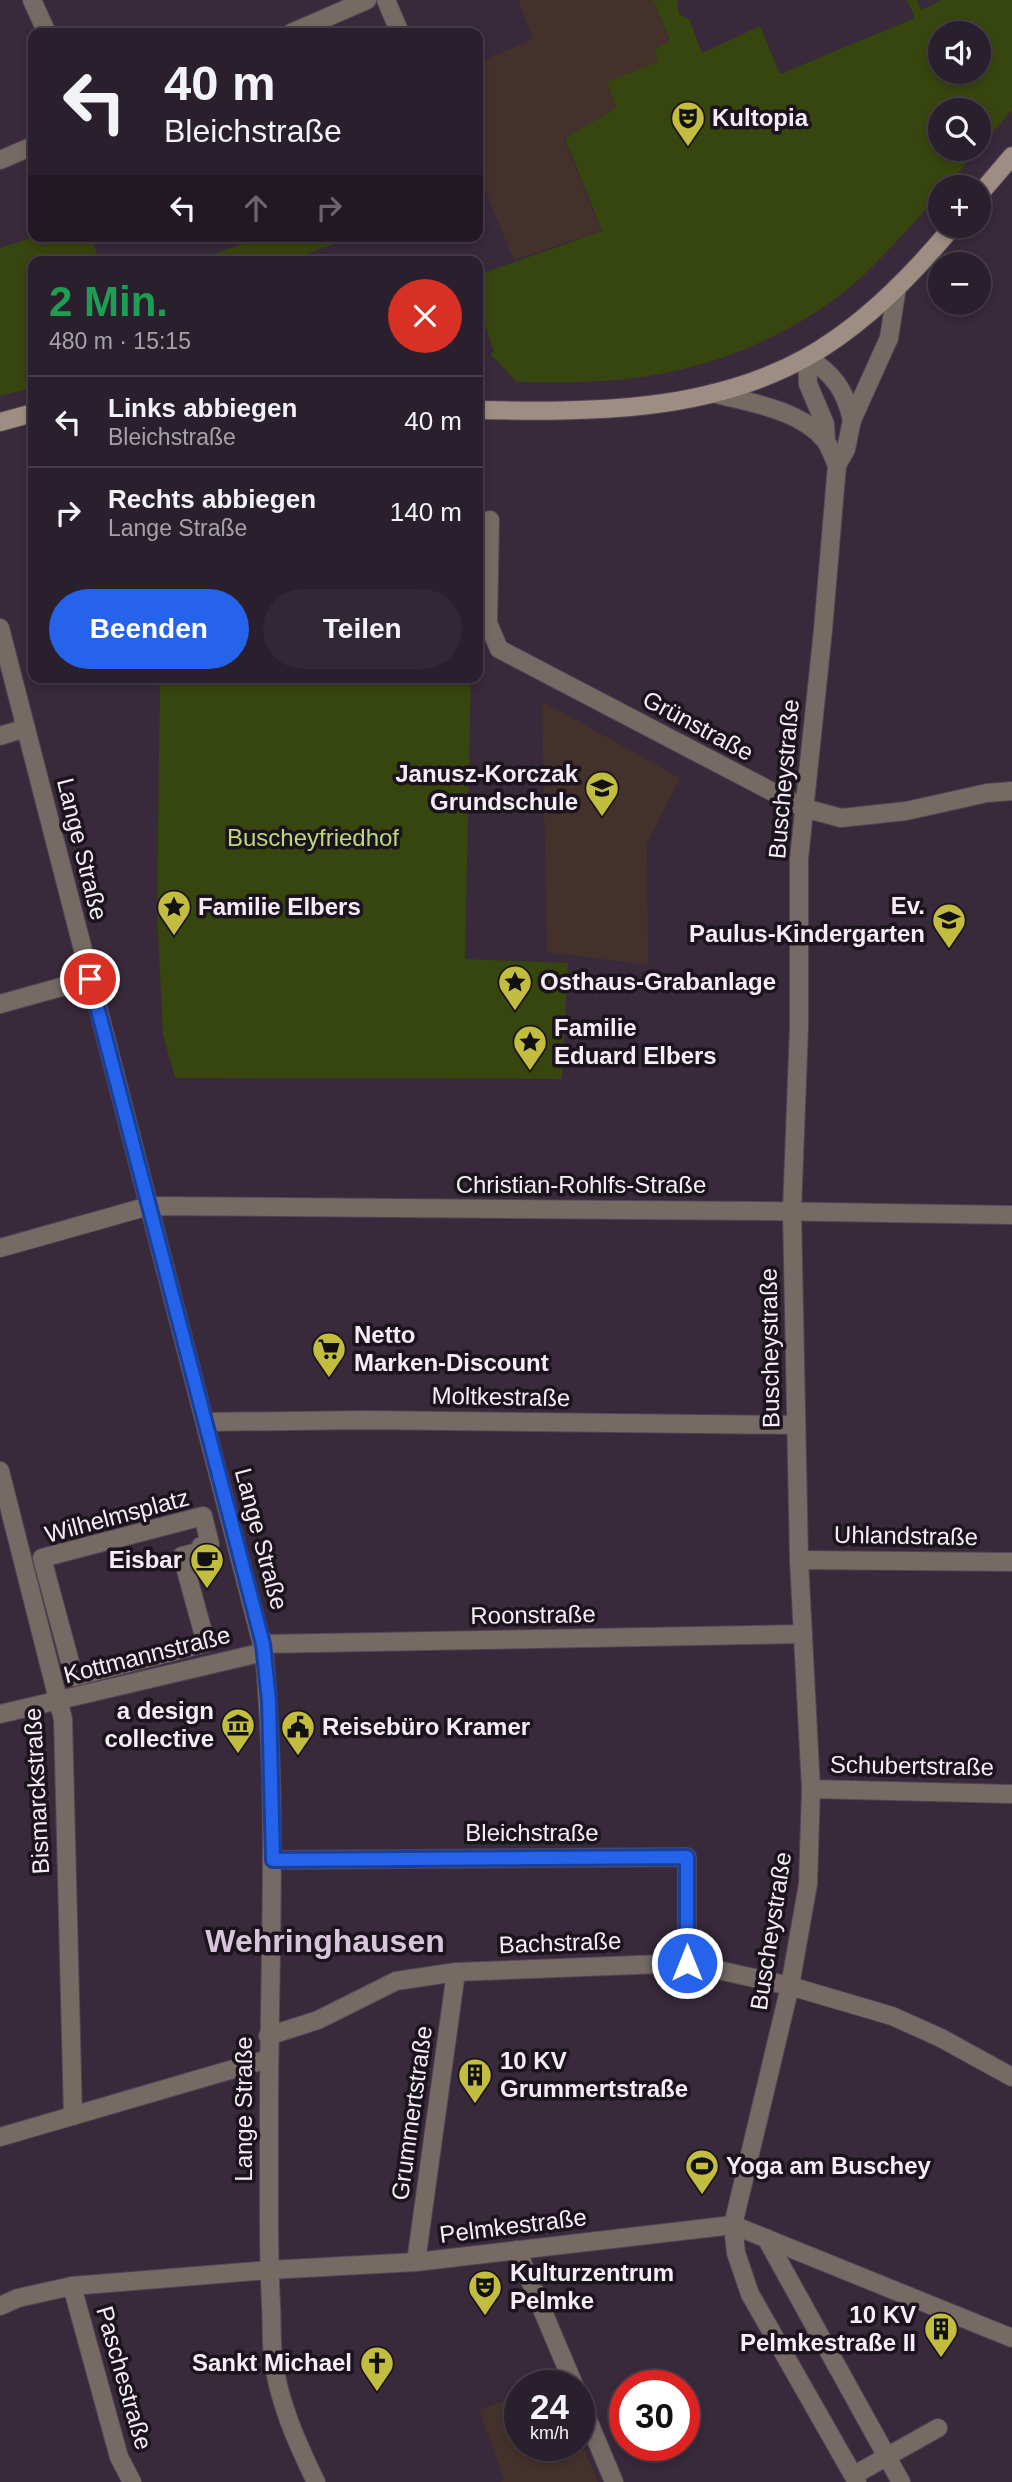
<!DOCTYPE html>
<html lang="de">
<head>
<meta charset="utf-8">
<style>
  :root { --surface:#2a1f2c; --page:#322734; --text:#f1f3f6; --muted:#a5a2a9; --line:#463d48; --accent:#2563eb }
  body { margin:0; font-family:Arial,sans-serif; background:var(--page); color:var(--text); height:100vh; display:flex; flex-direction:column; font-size:26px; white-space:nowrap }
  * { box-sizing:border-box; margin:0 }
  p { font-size:23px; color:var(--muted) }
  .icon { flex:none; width:38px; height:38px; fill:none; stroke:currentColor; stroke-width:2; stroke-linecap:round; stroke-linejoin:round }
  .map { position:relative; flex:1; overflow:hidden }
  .sheet { position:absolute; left:28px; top:256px; width:455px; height:427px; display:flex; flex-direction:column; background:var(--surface); border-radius:14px; box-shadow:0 4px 10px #0003,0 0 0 2px var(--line) }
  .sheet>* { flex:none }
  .hud { position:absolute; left:28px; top:28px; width:455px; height:214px; border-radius:14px; box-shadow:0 4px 10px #0003,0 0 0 2px var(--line); background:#2a1f2c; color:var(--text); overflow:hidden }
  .fabs { position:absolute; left:928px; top:21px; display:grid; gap:14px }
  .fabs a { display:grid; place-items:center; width:63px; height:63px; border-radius:50%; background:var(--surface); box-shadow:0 4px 10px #0003,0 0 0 2px var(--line); font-size:35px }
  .speed { position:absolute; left:504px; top:2370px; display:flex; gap:14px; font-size:35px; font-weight:700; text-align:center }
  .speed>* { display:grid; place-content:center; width:91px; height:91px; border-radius:50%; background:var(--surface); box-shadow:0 4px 10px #0003,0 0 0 2px var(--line); line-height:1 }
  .speed small { font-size:18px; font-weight:400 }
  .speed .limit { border:10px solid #d22; background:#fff; color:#111 }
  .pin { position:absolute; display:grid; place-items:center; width:60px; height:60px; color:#fff; margin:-30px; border:4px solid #fff; border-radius:50%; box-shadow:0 2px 7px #0007 }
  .me { position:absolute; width:77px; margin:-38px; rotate:0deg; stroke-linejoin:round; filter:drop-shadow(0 0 5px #0008) }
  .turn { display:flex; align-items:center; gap:24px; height:147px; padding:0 21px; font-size:32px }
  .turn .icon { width:91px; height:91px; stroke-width:2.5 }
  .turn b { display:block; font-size:49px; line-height:60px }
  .lanes { display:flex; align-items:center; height:66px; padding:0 21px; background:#0003; justify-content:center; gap:35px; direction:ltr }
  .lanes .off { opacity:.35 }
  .round { display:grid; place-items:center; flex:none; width:74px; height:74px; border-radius:37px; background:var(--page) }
  .overview { display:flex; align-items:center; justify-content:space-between; height:119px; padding:0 21px }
  h1 { font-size:42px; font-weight:700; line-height:52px; color:#1e9e55 }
  .cta { display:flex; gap:14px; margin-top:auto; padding:14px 21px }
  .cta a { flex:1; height:80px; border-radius:42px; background:var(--accent); color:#fff; font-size:28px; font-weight:700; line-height:80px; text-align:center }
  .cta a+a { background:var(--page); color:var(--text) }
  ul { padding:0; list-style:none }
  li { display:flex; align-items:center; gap:21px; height:91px; padding:0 21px; border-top:2px solid var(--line) }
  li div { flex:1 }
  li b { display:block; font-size:26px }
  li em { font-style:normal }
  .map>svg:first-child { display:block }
  .education { fill:#45312b }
  .green { fill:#37450f; fill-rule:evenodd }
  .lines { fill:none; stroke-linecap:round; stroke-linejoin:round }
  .street-casing { stroke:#534455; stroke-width:20 }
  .secondary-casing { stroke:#534455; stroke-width:20 }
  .street { stroke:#766b64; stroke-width:18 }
  .secondary { stroke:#9e8d82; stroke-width:18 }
  .route-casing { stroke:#184099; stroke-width:18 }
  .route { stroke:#2563eb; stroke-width:12 }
  .labels { text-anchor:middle; stroke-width:7; stroke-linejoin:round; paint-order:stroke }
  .poi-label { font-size:24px; font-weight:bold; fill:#f6ecf8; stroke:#1b141c; text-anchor:start }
  .street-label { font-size:24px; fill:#f6ecf8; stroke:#1b141c }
  .park-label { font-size:24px; fill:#bcda79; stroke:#1b141c }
  .district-label { font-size:32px; font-weight:bold; fill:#d8c5dc; stroke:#1b141c }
</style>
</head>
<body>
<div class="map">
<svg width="1012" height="2482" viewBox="0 0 1012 2482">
  <rect width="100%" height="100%" fill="#38293b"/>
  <!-- education -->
  <g class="education">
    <polygon points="518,0 653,0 669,41 654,49 658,61 607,82 616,108 564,138 601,231 514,260 478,173 478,63 533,39"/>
    <polygon points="542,701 680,778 647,843 648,965 547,952"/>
    <polygon points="520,2394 520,2445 579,2445 579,2436 598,2482 500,2482 504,2479 479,2410"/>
  </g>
  <!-- green -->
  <g class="green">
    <path d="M653,0H677L679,14L690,20L702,53L760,26L780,74L915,18L907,0H917L921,10L942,0H1012V110L946,187H940V195L937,198C904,232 873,271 835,299C768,348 684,377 602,381C574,383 545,382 517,382L490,354L494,352L478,302V275L602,231L565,138L616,108L607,82L658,61L654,49L670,41ZM978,33V72H940V33ZM978,110V149H940V110Z"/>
    <polygon points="37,236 90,236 100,261 33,261 33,388 0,396 0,248"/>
    <polygon points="265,236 359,236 286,261 195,261"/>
    <polygon points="160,677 471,677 465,959 568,963 562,1079 175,1078 163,1035 157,911"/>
  </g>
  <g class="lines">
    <!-- street casing -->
    <g class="street-casing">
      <g id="street">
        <polyline points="32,0 47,33"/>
        <polyline points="386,0 400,33"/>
        <polyline points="291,33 367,0"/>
        <polyline points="0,160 33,146"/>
        <polyline points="807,357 808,384 825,424 826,441"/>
        <path d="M807,357C833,374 845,389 852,420"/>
        <path d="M713,393C750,403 799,409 825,440C830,447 833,457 837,465"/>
        <polyline points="490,520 488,623 499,649 767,789 804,808 841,818 906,811 987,793 1012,791"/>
        <path d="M0,628L264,1652C279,1814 268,1977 269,2140C269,2194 268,2249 271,2304C272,2322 271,2340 273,2357C278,2401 297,2443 316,2482"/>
        <polyline points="0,736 26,728"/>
        <polyline points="0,1004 90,979"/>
        <polyline points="0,1248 149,1206 761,1211 1012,1215"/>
        <polyline points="205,1422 365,1420 795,1425"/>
        <polyline points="0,1471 63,1719 73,2116"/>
        <polygon points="203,1516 210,1544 201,1546 202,1551 182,1556 206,1643 74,1677 42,1558"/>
        <polyline points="799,1560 1012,1562"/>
        <polyline points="263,1644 803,1634"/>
        <polyline points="0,1714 264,1652"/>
        <polyline points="811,1789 1012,1794"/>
        <polyline points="273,1860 687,1857 687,1963"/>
        <polyline points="268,2036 318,2020 396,1981 456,1972 687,1963 790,1986 892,2016 941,2038 1012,2077"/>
        <polyline points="0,2137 268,2059"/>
        <polyline points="766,2238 901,2482"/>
        <polyline points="517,2250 574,2385"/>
        <polyline points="416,2262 456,1972"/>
        <polyline points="72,2286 119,2457 132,2482"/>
        <polyline points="0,2306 18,2298 72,2286 269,2270 416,2262 733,2225 1012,2338"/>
        <polyline points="579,2399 614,2482"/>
        <polyline points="854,2475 938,2428"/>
        <polyline points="857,2482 750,2294 736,2253 733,2225 790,1986 808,1884 811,1789 799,1560 792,1211 799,1027 799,859 823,630 837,465 846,449 852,420 889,338 897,287"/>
      </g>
    </g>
    <!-- secondary casing -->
    <g class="secondary-casing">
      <g id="secondary">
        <polyline points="978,196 1012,156"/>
        <path d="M478,410C589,412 707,413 807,357C864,325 912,276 953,226"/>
        <polyline points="0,422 33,413"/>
      </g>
    </g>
    <!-- street -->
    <use href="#street" class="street"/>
    <!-- secondary -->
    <use href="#secondary" class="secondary"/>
  </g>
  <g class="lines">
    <!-- route casing -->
    <g class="route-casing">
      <polyline id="route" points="90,979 263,1644 269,1701 273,1860 687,1857 687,1963"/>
    </g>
    <!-- route -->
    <use href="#route" class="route"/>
  </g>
  <!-- icons -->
  <defs>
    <g id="theatre-pin" transform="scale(1.75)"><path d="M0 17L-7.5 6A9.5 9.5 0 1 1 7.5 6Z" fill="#c2bd3f" stroke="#1b141c"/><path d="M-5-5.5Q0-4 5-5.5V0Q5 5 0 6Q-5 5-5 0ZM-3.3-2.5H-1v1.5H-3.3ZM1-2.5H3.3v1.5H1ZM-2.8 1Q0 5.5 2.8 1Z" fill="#111"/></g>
    <g id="school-pin" transform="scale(1.75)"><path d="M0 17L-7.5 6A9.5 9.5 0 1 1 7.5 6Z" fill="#c2bd3f" stroke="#1b141c"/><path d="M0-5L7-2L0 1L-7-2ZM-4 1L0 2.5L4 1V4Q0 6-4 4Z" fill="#111"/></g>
    <g id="sight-pin" transform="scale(1.75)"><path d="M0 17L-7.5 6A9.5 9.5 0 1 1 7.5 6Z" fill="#c2bd3f" stroke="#1b141c"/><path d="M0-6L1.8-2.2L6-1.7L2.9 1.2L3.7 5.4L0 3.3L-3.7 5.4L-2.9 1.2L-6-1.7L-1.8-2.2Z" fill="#111"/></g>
    <g id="supermarket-pin" transform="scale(1.75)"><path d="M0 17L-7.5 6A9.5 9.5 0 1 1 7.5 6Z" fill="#c2bd3f" stroke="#1b141c"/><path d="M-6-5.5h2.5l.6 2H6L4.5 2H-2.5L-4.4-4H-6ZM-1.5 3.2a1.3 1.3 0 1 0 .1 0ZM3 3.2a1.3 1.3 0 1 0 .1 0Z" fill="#111"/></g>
    <g id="cafe-pin" transform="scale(1.75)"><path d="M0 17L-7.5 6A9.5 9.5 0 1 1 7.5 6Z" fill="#c2bd3f" stroke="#1b141c"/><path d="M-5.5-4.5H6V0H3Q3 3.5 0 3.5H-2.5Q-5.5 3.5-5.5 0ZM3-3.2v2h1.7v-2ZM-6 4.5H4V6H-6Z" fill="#111"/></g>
    <g id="museum-pin" transform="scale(1.75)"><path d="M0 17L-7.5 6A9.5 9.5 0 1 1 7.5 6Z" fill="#c2bd3f" stroke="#1b141c"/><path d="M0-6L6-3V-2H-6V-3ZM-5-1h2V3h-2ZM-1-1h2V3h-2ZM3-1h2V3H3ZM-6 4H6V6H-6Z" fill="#111"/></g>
    <g id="civic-pin" transform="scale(1.75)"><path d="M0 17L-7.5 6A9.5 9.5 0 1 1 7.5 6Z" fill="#c2bd3f" stroke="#1b141c"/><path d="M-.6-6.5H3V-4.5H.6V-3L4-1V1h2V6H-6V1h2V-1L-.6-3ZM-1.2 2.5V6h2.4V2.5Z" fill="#111"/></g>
    <g id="building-pin" transform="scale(1.75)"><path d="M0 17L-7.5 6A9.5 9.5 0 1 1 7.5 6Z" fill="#c2bd3f" stroke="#1b141c"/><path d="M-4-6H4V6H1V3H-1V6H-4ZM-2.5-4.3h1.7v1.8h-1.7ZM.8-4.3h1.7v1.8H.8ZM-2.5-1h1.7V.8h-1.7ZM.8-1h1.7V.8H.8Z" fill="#111"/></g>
    <g id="stadium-pin" transform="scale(1.75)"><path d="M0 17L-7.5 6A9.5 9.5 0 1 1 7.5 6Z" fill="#c2bd3f" stroke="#1b141c"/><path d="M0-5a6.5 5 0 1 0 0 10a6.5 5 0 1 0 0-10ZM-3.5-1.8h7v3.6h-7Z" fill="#111"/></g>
    <g id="church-pin" transform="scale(1.75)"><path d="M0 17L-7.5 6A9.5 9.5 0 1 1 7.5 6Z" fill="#c2bd3f" stroke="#1b141c"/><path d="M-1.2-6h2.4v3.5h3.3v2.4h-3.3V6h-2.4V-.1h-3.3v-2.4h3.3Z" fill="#111"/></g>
  </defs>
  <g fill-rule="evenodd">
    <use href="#theatre-pin" x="688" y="118"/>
    <use href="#school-pin" x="602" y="788"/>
    <use href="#sight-pin" x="174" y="907"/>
    <use href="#school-pin" x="949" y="920"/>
    <use href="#sight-pin" x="515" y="982"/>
    <use href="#sight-pin" x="530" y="1042"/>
    <use href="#supermarket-pin" x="329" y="1349"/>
    <use href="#cafe-pin" x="207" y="1560"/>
    <use href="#museum-pin" x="238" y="1725"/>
    <use href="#civic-pin" x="298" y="1727"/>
    <use href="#building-pin" x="475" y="2075"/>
    <use href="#stadium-pin" x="702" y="2166"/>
    <use href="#theatre-pin" x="485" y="2287"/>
    <use href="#building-pin" x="941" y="2329"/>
    <use href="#church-pin" x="377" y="2363"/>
  </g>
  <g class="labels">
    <!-- poi labels -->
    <g class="poi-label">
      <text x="712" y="126">Kultopia</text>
      <text x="578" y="782" text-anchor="end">Janusz-Korczak<tspan x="578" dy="28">Grundschule</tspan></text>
      <text x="925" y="914" text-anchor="end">Ev.<tspan x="925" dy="28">Paulus-Kindergarten</tspan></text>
      <text x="198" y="915">Familie Elbers</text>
      <text x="540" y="990">Osthaus-Grabanlage</text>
      <text x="554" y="1036">Familie<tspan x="554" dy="28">Eduard Elbers</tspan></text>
      <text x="354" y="1343">Netto<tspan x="354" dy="28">Marken-Discount</tspan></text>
      <text x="182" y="1568" text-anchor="end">Eisbar</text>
      <text x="214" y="1719" text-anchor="end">a design<tspan x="214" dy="28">collective</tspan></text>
      <text x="322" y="1735">Reisebüro Kramer</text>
      <text x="500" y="2069">10 KV<tspan x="500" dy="28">Grummertstraße</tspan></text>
      <text x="726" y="2174">Yoga am Buschey</text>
      <text x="510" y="2281">Kulturzentrum<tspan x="510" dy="28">Pelmke</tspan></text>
      <text x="916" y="2323" text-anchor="end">10 KV<tspan x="916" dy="28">Pelmkestraße II</tspan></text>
      <text x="352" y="2371" text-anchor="end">Sankt Michael</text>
    </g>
    <!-- street labels -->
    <g class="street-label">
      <text transform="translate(698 726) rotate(28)" y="8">Grünstraße</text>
      <text transform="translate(784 779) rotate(-85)" y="8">Buscheystraße</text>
      <text transform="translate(82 849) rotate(76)" y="8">Lange Straße</text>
      <text x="581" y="1193">Christian-Rohlfs-Straße</text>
      <text transform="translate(770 1348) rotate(-91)" y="8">Buscheystraße</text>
      <text transform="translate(501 1397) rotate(1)" y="8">Moltkestraße</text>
      <text transform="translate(117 1516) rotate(-15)" y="8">Wilhelmsplatz</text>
      <text transform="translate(906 1536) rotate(1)" y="8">Uhlandstraße</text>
      <text transform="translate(261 1539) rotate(75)" y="8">Lange Straße</text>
      <text transform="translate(533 1615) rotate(-1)" y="8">Roonstraße</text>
      <text transform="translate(147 1655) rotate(-14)" y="8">Kottmannstraße</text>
      <text transform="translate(912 1766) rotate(1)" y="8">Schubertstraße</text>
      <text transform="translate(37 1791) rotate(-93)" y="8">Bismarckstraße</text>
      <text x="532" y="1841">Bleichstraße</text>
      <text transform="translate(771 1931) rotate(-81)" y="8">Buscheystraße</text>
      <text transform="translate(560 1943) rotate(-2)" y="8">Bachstraße</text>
      <text transform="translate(244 2109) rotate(-90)" y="8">Lange Straße</text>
      <text transform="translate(412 2113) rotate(-82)" y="8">Grummertstraße</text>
      <text transform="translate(513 2226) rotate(-7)" y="8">Pelmkestraße</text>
      <text transform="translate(124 2378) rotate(74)" y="8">Paschestraße</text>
    </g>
    <!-- park labels -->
    <g class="park-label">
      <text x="313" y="846">Buscheyfriedhof</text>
    </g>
    <!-- district labels -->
    <g class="district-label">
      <text x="325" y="1952">Wehringhausen</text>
    </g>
  </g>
</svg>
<div class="fabs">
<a><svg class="icon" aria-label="sound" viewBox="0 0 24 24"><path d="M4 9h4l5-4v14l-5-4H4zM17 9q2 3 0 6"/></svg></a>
<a><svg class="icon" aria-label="search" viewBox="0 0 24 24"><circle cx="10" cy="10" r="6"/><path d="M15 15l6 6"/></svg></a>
<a>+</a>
<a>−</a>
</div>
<div class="speed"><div>24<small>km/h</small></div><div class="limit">30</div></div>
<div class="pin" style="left:90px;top:979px;background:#d93025"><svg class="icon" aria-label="arrive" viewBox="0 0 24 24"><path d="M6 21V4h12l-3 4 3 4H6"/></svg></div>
<svg class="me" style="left:687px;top:1963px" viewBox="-20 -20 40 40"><circle r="17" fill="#2563eb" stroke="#fff" stroke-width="3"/><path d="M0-11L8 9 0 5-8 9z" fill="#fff"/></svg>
<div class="hud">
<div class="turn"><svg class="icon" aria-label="left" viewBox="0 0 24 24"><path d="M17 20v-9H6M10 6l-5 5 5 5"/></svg><div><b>40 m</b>Bleichstraße</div></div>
<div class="lanes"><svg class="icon" aria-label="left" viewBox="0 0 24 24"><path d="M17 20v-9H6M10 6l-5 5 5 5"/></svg><svg class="icon off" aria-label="ahead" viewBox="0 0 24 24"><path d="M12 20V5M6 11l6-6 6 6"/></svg><svg class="icon off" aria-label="right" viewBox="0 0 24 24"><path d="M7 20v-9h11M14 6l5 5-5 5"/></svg></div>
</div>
<section class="sheet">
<div class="overview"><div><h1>2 Min.</h1><p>480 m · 15:15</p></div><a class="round" style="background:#d93025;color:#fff"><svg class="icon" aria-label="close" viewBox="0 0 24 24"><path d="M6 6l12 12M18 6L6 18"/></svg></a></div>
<ul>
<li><svg class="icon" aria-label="left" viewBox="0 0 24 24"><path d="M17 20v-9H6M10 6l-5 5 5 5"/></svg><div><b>Links abbiegen</b><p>Bleichstraße</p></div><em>40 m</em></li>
<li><svg class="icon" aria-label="right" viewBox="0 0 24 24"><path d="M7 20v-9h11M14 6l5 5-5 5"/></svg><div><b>Rechts abbiegen</b><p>Lange Straße</p></div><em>140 m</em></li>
</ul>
<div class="cta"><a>Beenden</a><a>Teilen</a></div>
</section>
</div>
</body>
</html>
